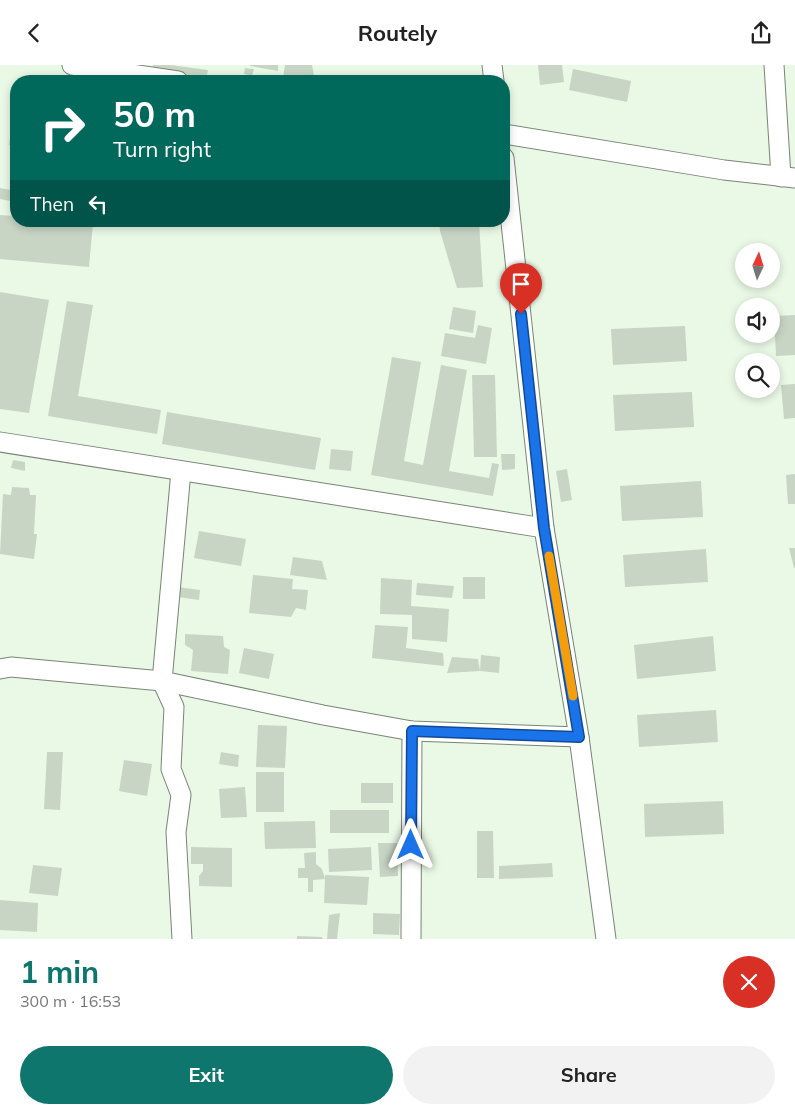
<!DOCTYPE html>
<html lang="en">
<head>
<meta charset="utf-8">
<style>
  :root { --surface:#fff; --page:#f2f2f2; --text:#222; --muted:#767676; --accent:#0f766e }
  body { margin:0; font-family:Mulish,sans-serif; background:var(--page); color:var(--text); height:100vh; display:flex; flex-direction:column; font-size:19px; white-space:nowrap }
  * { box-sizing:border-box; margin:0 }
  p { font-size:16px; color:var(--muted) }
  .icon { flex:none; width:28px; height:28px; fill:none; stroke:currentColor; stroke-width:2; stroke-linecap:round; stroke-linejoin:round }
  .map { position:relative; height:874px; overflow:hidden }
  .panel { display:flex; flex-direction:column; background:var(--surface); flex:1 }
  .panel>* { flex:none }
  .top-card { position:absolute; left:10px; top:10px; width:500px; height:152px; border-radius:20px; box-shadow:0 2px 8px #0003; background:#00695c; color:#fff; overflow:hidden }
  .needle { width:32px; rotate:4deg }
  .fabs { position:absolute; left:735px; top:178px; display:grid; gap:10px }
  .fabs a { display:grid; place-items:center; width:45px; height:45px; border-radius:50%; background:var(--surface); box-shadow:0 2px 8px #0003; font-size:25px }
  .pin { position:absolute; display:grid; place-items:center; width:42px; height:42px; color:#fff; margin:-51px -21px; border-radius:50% 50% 50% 0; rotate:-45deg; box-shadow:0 0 5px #0007 }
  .pin .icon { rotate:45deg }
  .me { position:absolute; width:55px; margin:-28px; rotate:0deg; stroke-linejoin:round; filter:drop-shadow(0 0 4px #0008) }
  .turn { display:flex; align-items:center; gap:18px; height:105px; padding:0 20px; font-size:22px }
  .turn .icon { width:65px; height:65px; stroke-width:2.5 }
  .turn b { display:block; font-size:35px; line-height:42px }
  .then { display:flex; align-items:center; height:48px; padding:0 20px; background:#0003; gap:10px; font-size:19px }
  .round { display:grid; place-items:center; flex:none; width:52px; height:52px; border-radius:26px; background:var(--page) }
  .head { display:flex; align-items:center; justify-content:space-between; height:85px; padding:0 20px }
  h1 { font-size:30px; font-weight:700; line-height:38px; color:var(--accent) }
  .cta { display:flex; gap:10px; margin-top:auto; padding:10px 20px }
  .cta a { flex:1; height:58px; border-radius:30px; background:var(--accent); color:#fff; font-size:20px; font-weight:700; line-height:58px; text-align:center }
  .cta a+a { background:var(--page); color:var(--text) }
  header { display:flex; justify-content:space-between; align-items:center; height:65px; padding:0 20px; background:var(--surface); font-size:22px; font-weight:700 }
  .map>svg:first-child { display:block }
  .building { fill:#c8d5c4 }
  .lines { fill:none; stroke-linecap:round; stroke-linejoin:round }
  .minor-casing { stroke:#798575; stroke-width:21 }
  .minor { stroke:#fff; stroke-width:19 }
  .route-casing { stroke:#114b97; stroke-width:12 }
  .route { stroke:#1a73e8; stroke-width:9 }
  .slow { stroke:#f59e0b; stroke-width:9 }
</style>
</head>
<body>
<header><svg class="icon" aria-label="back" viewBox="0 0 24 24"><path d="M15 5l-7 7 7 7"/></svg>Routely<svg class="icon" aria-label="share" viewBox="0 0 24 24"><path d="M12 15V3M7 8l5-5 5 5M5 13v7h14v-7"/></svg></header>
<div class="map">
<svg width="795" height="874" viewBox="0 0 795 874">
  <rect width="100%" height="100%" fill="#eaf8e6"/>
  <!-- building -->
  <g class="building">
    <polygon points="153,0 170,0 208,5 206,16 152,8"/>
    <polygon points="250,0 278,0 278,6 250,1"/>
    <polygon points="285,0 312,0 315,16 300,16 283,13"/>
    <polygon points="538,0 562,0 564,17 540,20"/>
    <polygon points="245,3 254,4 252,11 244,9"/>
    <polygon points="573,4 631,16 627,37 569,25"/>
    <polygon points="245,12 265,15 265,16 244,16"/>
    <polygon points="13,47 16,47 16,81 9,80"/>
    <polygon points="0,123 16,126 16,137 0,134"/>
    <polygon points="0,150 16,151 16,156 67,156 93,159 89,202 0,194"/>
    <polygon points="439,156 479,156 483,222 457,223 440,166"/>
    <polygon points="0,227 49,235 29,348 0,344"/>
    <polygon points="67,236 93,240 78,331 161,345 157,369 48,351"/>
    <polygon points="453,242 476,246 473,268 449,264"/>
    <polygon points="795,250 795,290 776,291 774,251"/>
    <polygon points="478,260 492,263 486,299 441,291 445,268 475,273"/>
    <polygon points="685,261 687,296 613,300 611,264"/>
    <polygon points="392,292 421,297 404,396 423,400 441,300 467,305 449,406 489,413 492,398 499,399 493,431 371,410"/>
    <polygon points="472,310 495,310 497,392 474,392"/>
    <polygon points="795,319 795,353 784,354 781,320"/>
    <polygon points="692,327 694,362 615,366 613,330"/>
    <polygon points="167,347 321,373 315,405 162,379"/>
    <polygon points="331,384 353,386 351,406 329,404"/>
    <polygon points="501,389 515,389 515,404 502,405"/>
    <polygon points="13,395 25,397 25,406 11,403"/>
    <polygon points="567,404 572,435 561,437 556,406"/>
    <polygon points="795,409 795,439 788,439 786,410"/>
    <polygon points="701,416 703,452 622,456 620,421"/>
    <polygon points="12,422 29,423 30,430 36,430 34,469 37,469 34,494 0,489 3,429 11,430"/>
    <polygon points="199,466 246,474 241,501 194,493"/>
    <polygon points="789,483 795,483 795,503 794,503"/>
    <polygon points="706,484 708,517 625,522 623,490"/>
    <polygon points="293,492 322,496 327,515 290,510"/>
    <polygon points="253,510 293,514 292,524 308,525 306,545 296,543 291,552 249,548"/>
    <rect x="463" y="512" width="22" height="22"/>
    <polygon points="381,513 412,515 411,541 449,544 447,577 412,574 412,550 380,549"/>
    <polygon points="417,518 454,521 452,533 416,530"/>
    <polygon points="170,521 200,525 199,535 178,532"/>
    <polygon points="375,560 408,562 406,583 443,588 444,601 372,593"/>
    <polygon points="185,569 223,571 224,582 230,585 228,609 191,606 193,585 185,580"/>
    <polygon points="713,571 716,606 637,614 634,580"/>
    <polygon points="244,583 274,589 269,614 239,608"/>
    <polygon points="481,590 500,592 499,608 480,606"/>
    <polygon points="452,592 478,594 480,606 447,608"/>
    <polygon points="716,645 718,677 639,682 637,650"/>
    <polygon points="258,660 287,661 285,703 256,702"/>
    <polygon points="47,687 63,687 60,745 44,744"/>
    <polygon points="221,687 239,690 238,702 219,699"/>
    <polygon points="124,695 152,699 147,731 119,726"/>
    <rect x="256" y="707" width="28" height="40"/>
    <rect x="361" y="718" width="32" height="20"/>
    <polygon points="245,722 247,752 221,753 219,724"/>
    <polygon points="723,736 724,769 645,772 644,739"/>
    <rect x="330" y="745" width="59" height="23"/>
    <polygon points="315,756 316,783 265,784 264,757"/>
    <polygon points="477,766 493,766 494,813 477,813"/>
    <polygon points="378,778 397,778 398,811 380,812"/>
    <polygon points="191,782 232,783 232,822 199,821 199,811 203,806 203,799 191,799"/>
    <polygon points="371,782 372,805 329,807 328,784"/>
    <polygon points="316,787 316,799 322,804 325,814 325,810 369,812 367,840 324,838 325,814 313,815 313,827 308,827 308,813 298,813 298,803 305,803 304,788"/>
    <polygon points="552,798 553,812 499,814 499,801"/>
    <polygon points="33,800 62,803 58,831 29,828"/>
    <polygon points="0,835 38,838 37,867 0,865"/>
    <polygon points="340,848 337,874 327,874 329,850"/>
    <polygon points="373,848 400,849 399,870 373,869"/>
    <polygon points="297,871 322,872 323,874 297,874"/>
  </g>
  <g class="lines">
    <!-- minor casing -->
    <g class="minor-casing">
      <g id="minor">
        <polyline points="72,0 178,16"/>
        <polyline points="492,0 494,16"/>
        <polyline points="774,0 781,112"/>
        <polyline points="504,69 724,105 795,113"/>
        <polyline points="504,93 544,463 579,672 606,874"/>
        <polyline points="0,377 544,463"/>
        <polyline points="181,406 162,616 174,642 171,704 181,730 176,767 182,874"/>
        <polyline points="0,604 11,602 162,616 323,650 412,666 579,672"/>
        <polyline points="411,874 412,666"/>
      </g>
    </g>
    <!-- minor -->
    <use href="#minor" class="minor"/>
  </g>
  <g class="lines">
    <!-- route casing -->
    <g class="route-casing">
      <polyline id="route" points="411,780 412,666 579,672 544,463 521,249"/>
    </g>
    <!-- route -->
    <use href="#route" class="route"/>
    <!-- slow -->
    <polyline class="slow" points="549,491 573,631"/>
  </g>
</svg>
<div class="fabs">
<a><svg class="needle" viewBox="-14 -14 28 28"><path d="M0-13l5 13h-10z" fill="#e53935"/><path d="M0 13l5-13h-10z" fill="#767676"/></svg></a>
<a><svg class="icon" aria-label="sound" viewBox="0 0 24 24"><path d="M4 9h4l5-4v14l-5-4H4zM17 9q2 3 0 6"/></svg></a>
<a><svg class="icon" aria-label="search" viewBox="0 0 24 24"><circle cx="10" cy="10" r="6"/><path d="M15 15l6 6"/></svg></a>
</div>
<div class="pin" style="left:521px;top:249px;background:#d93025"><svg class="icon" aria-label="arrive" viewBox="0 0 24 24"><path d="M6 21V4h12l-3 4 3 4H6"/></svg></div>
<svg class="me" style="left:411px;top:780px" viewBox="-20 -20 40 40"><path d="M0-17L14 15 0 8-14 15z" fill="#1a73e8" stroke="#fff" stroke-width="4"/></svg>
<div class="top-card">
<div class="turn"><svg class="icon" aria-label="right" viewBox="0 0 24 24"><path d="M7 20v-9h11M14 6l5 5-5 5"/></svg><div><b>50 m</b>Turn right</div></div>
<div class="then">Then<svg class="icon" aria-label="left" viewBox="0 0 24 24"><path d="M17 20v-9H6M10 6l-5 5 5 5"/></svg></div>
</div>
</div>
<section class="panel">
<div class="head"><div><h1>1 min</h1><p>300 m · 16:53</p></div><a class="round" style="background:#d93025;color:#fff"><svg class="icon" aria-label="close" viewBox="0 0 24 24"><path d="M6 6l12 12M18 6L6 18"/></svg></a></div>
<div class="cta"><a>Exit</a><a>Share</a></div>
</section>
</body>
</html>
